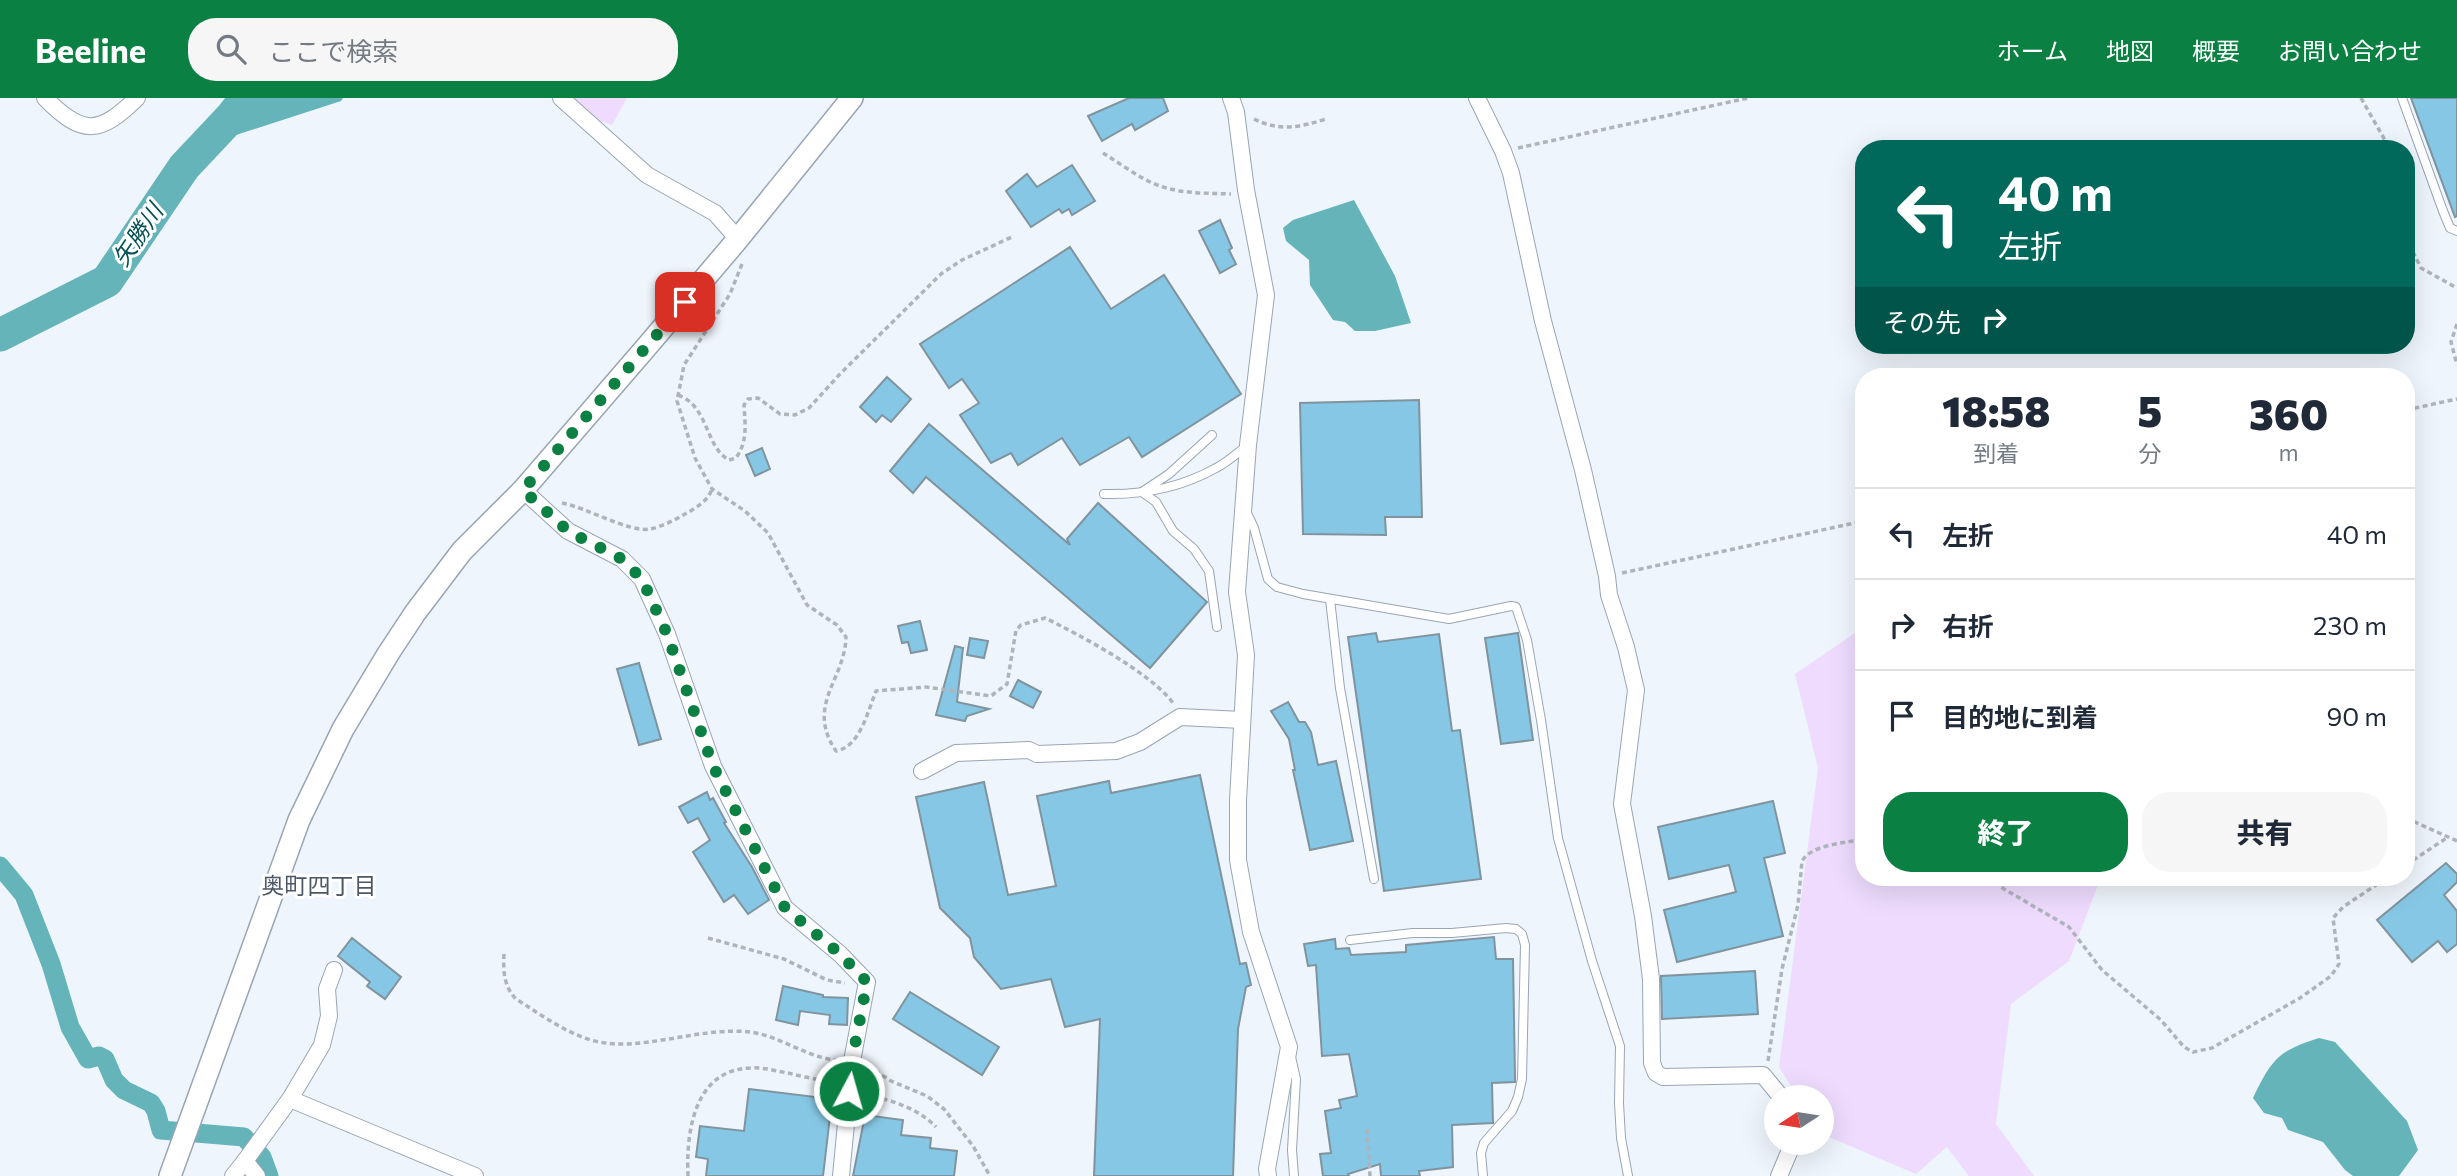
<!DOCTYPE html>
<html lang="ja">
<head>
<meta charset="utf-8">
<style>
  :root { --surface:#fff; --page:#f6f6f7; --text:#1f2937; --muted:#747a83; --line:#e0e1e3; --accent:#0b8043 }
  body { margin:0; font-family:Commissioner,"Noto Sans JP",sans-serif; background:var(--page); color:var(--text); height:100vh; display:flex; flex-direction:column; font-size:26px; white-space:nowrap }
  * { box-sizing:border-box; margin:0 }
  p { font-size:23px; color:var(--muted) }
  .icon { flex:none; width:38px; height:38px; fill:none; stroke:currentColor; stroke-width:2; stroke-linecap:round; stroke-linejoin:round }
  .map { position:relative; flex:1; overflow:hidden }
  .drawer { position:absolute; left:1855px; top:270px; width:560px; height:518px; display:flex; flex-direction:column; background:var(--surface); border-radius:28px; box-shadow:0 7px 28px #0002 }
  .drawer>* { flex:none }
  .guide { position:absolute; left:1855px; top:42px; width:560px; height:214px; border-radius:28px; box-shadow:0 7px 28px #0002; background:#00695c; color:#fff; overflow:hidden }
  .needle { width:46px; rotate:258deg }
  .controls { position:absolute; left:1764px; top:987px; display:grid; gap:14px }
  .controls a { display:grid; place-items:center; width:70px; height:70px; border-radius:50%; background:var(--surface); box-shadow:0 7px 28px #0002; font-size:35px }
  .pin { position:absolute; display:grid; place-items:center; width:60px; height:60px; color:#fff; margin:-30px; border-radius:14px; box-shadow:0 4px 10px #0006 }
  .me { position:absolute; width:77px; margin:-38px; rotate:6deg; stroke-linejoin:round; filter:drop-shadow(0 0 5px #0008) }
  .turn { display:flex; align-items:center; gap:24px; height:147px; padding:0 28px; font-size:32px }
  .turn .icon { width:91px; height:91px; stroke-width:2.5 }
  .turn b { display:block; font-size:49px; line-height:60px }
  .then { display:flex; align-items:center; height:66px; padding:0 28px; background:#0003; gap:14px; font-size:26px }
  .eta { display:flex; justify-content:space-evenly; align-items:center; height:119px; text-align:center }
  .eta b { font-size:42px; font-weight:800; line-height:49px }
  .primary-button { display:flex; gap:14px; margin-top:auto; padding:14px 28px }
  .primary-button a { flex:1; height:80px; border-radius:28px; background:var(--accent); color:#fff; font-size:28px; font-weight:800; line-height:80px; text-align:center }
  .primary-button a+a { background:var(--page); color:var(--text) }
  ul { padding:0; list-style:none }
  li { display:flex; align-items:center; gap:21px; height:91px; padding:0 28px; border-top:2px solid var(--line) }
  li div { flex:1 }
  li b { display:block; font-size:26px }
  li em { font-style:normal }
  header { display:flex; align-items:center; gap:42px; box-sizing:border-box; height:98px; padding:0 35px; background:var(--accent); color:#fff }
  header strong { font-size:33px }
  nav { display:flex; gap:38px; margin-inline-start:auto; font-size:24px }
  .search { width:490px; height:63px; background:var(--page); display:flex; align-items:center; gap:18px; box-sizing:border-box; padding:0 24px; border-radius:28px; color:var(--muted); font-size:26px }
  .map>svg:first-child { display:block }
  .green { fill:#eedbfe }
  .water { fill:#64b4b9 }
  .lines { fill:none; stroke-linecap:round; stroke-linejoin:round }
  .canal { stroke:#64b4b9; stroke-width:19 }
  .river { stroke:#64b4b9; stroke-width:33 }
  .building { fill:#86c7e5; stroke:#7f949e; stroke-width:2 }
  .service-casing { stroke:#99a5b5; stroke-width:10 }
  .minor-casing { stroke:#99a5b5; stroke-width:18 }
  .tertiary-casing { stroke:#99a5b5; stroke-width:24 }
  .path { stroke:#aeb4bb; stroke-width:3.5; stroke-dasharray:5 3.5; stroke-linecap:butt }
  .service { stroke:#fff; stroke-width:8 }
  .minor { stroke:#fff; stroke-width:16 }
  .tertiary { stroke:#fff; stroke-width:21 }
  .route { stroke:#0b8043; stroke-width:12; stroke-dasharray:0 21.6 }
  .labels { text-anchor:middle; stroke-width:6; stroke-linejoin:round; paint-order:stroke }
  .water-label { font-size:23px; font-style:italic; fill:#045053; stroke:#fff }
  .neighbourhood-label { font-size:23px; fill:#4d5867; stroke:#fff }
</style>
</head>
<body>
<header>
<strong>Beeline</strong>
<div class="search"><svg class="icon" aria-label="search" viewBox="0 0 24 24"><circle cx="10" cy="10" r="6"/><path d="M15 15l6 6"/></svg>ここで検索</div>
<nav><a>ホーム</a><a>地図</a><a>概要</a><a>お問い合わせ</a></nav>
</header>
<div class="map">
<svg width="2457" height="1078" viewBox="0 0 2457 1078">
  <rect width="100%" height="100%" fill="#eff5fc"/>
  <!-- green -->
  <g class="green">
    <polygon points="573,0 627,0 612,27 600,23"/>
    <polygon points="1864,529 1864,779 2101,779 2069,863 2011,906 1996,1026 2034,1078 1969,1078 1947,1049 1916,1076 1822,1036 1822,999 1798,999 1779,969 1818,670 1795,576"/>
  </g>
  <!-- water -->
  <g class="water">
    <polygon points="228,0 343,0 341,3 205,47 193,45"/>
    <polygon points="1354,102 1395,178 1411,225 1375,233 1355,233 1345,224 1333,222 1310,187 1309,162 1286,143 1283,130 1293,122"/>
    <path d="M2319,940L2335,944L2407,1023L2418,1052L2399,1078H2353L2345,1072L2323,1044L2288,1032L2282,1020L2264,1015L2253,1000C2272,961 2278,953 2319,940Z"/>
  </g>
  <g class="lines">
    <!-- canal -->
    <polyline class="canal" points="0,768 24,797 51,866 70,929 88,961 99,958 105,961 114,982 124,992 151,1005 156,1013 161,1032 244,1039 262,1059 269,1078"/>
    <!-- river -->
    <polyline class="river" points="0,237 107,183 184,69 232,18 246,0"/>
  </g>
  <!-- building -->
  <g class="building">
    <polygon points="1129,0 1163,0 1168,13 1135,32 1132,26 1102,43 1088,18"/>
    <polygon points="2411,0 2457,0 2457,118 2455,119"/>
    <polygon points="1072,67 1095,103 1072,117 1069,111 1062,115 1059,111 1031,129 1006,93 1027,76 1037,89"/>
    <polygon points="1220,122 1232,150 1229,152 1236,166 1220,175 1199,133"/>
    <polygon points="1070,149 1111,211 1164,177 1241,296 1142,359 1129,339 1080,367 1062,340 1018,367 1011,355 991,365 960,317 979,305 962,281 949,290 920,246"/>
    <polygon points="887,279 911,301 891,324 882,317 876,324 860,309"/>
    <polygon points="1419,302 1422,419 1385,419 1386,437 1303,436 1300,305"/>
    <polygon points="929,326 1070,447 1067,441 1098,405 1207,504 1150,570 926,379 913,395 890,373"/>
    <polygon points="762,350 770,371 755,378 746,357"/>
    <polygon points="920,523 927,552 911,555 908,544 902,545 898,528"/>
    <polygon points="1376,535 1378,544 1439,536 1452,633 1460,632 1481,781 1384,793 1348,539"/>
    <polygon points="1518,535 1533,642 1501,646 1485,540"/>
    <polygon points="970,540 988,543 984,560 967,557"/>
    <polygon points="955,548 963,550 957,604 989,611 967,618 965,623 936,617"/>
    <polygon points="639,565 661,641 639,647 617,571"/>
    <polygon points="1018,582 1041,594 1033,610 1010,598"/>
    <polygon points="1288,604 1299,624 1305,624 1311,634 1318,667 1336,663 1353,743 1310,752 1293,672 1295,672 1289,641 1271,613"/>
    <polygon points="1200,677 1240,866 1246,865 1251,887 1246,889 1238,931 1233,1078 1094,1078 1100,921 1065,929 1051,881 1001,891 974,859 970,840 940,810 916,699 984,684 1008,797 1056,788 1037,698 1109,683 1111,695"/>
    <polygon points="707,694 710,702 713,700 726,724 724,725 752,769 769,802 748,816 734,797 724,804 693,754 710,742 698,720 688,725 679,709"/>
    <polygon points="1773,703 1785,755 1764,760 1783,838 1677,864 1664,812 1736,794 1729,767 1669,781 1658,729"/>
    <polygon points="2446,765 2457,776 2457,784 2444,797 2457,813 2457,846 2447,854 2438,843 2412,864 2377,822"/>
    <polygon points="1494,839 1496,861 1513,861 1515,979 1515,984 1492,985 1493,1025 1452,1027 1453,1069 1419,1073 1420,1078 1381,1078 1380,1066 1348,1076 1349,1078 1323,1078 1320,1056 1331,1055 1325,1013 1341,1010 1339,1002 1357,998 1349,956 1322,958 1316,867 1308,868 1304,846 1335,841 1336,851 1349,850 1351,857 1406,854 1406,847"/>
    <polygon points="352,840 401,879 385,901 367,888 370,884 338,858"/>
    <polygon points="1755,873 1758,916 1662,921 1661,878"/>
    <polygon points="783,888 823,897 823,899 848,900 847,927 829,926 830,917 800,913 798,927 776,922"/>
    <polygon points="910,894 999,949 982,977 893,921"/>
    <polygon points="749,991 832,1001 823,1078 706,1078 708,1061 696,1059 700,1028 744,1033"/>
    <polygon points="865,1017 903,1022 901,1037 931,1040 930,1050 957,1053 954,1078 853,1078"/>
  </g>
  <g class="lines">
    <!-- service casing -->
    <g class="service-casing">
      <g id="service">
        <polyline points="2402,0 2443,113 2450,130 2457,133"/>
        <polyline points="1212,337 1169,376 1142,394 1156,404 1173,433 1194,451 1209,473 1217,529"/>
        <path d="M1104,396C1142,397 1182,389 1216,370C1228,364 1238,354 1248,347"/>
        <polyline points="1246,413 1254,430 1268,481 1277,489 1303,496 1449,521 1511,508 1516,509 1527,542 1541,622 1558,740 1592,863 1620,948 1619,1005 1621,1040 1628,1078"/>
        <polyline points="1330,501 1340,590 1374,781"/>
        <polyline points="1350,842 1413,835 1452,835 1506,830 1516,831 1522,836 1525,847 1522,981 1518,999 1512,1013 1484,1045 1481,1055 1483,1078"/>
        <polyline points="1291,959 1296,981 1292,1052 1294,1078"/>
      </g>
    </g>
    <!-- minor casing -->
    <g class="minor-casing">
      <g id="minor">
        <path d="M45,0C83,39 100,36 137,0"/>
        <polyline points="561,0 647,77 715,115 738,141"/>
        <polyline points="1231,0 1236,14 1246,92 1266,197 1248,347 1237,494 1246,557 1238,702 1238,762 1251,834 1289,949 1267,1071 1268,1078"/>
        <polyline points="1477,0 1503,53 1511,75 1543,223 1583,372 1607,478 1609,497 1626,549 1636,592 1622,706 1643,818 1651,881 1652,965 1656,975 1663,979 1763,977 1781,999"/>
        <polyline points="523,392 568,433 622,461 642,481 667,536 713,668 785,810 840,856 867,884 852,963 841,1078"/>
        <polyline points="922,673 956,655 1029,652 1037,656 1116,653 1140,644 1180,619 1242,622"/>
        <polyline points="290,1001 475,1078"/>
        <polyline points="245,1063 290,1001 322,947 329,918 327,891 334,872"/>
        <polyline points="233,1078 245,1063 257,1078"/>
        <polyline points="1779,1078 1793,1045"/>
      </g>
    </g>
    <!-- tertiary casing -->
    <g class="tertiary-casing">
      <polyline id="tertiary" points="170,1078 299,722 343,631 388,556 415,515 462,453 523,392 649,246 738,141 852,0"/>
    </g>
    <!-- path -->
    <g class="path">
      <polyline points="2361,0 2390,51"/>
      <path d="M1254,21C1280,34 1300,29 1326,21"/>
      <polyline points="1518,50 1748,0"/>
      <path d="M1103,55C1121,66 1140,81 1160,88C1183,96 1207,95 1231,96"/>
      <polyline points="2406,112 2411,150 2421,170 2457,190"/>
      <path d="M742,166L730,196L684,267L677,303L695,360L712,391L745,413L768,435L807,507L837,527L846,539C845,582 805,607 836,653C860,649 868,613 876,593L926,589L991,598L1007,586L1016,532L1021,527L1045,520C1080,537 1151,575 1173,605"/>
      <polyline points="2457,226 2451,244 2457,267"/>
      <path d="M678,297C709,308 705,349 729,362L736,360C748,343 745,326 744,307L748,301L758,300L780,316L795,317L809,310L840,276L941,176L962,162L1014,138"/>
      <polyline points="2406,312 2457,301"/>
      <path d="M562,405C585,409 630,435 650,431C661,429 675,422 685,416C696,410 708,403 712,391"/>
      <polyline points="1622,475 1864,423"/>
      <polyline points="2406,720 2457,743"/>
      <polyline points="2406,767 2448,739"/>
      <polyline points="1988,779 2004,791 2069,829 2102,872 2161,922 2184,949 2193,954 2212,950 2300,900 2331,878 2339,866 2333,820 2343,809 2388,779"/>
      <polyline points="708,840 784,861 827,882 845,885"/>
      <path d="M504,856C503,873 504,889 516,901C540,916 564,934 591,942C639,956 698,928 750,934C781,938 805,959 836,962"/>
      <path d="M1768,963L1782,871L1798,807L1802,763C1812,746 1846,745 1864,741"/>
      <polyline points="868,968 891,983 927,998 944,1011 973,1048 990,1078"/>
      <path d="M866,997C891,1002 918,1010 936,1029"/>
      <polyline points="1367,1031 1370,1078"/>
      <path d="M688,1078C686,1034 694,972 750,970C763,969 776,973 788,975C803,979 821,981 835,987"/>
    </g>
    <!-- service -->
    <use href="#service" class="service"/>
    <!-- minor -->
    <use href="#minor" class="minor"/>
    <!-- tertiary -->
    <use href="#tertiary" class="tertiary"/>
  </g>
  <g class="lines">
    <!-- route -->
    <polyline class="route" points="685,204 523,392 568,433 622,461 642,481 667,536 713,668 785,810 840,856 867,884 852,963 849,993"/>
  </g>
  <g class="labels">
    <!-- water labels -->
    <g class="water-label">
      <text transform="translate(138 137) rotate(-56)" y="8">矢勝川</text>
    </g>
    <!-- neighbourhood labels -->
    <g class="neighbourhood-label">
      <text x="319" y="796">奥町四丁目</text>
    </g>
  </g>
</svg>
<div class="controls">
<a><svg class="needle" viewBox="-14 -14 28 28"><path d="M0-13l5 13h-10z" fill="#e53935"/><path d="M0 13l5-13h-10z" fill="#747a83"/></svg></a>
</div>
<div class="pin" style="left:685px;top:204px;background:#d93025"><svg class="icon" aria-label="arrive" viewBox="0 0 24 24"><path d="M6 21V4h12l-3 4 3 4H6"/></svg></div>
<svg class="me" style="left:849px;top:993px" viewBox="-20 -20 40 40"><circle r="17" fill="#0b8043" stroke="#fff" stroke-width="3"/><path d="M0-11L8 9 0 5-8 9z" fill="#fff"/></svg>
<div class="guide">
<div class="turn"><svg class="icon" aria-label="left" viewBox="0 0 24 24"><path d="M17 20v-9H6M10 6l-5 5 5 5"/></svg><div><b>40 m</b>左折</div></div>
<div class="then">その先<svg class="icon" aria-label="right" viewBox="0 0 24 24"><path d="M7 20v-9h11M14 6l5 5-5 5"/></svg></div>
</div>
<section class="drawer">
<div class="eta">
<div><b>18:58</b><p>到着</p></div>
<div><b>5</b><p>分</p></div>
<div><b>360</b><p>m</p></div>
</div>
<ul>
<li><svg class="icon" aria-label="left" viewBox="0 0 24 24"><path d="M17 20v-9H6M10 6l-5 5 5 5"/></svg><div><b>左折</b></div><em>40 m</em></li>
<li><svg class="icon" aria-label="right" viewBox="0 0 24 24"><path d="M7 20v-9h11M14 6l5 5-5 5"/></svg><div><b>右折</b></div><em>230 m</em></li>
<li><svg class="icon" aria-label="arrive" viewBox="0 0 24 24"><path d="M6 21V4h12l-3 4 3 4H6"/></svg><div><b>目的地に到着</b></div><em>90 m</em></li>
</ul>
<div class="primary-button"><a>終了</a><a>共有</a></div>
</section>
</div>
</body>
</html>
